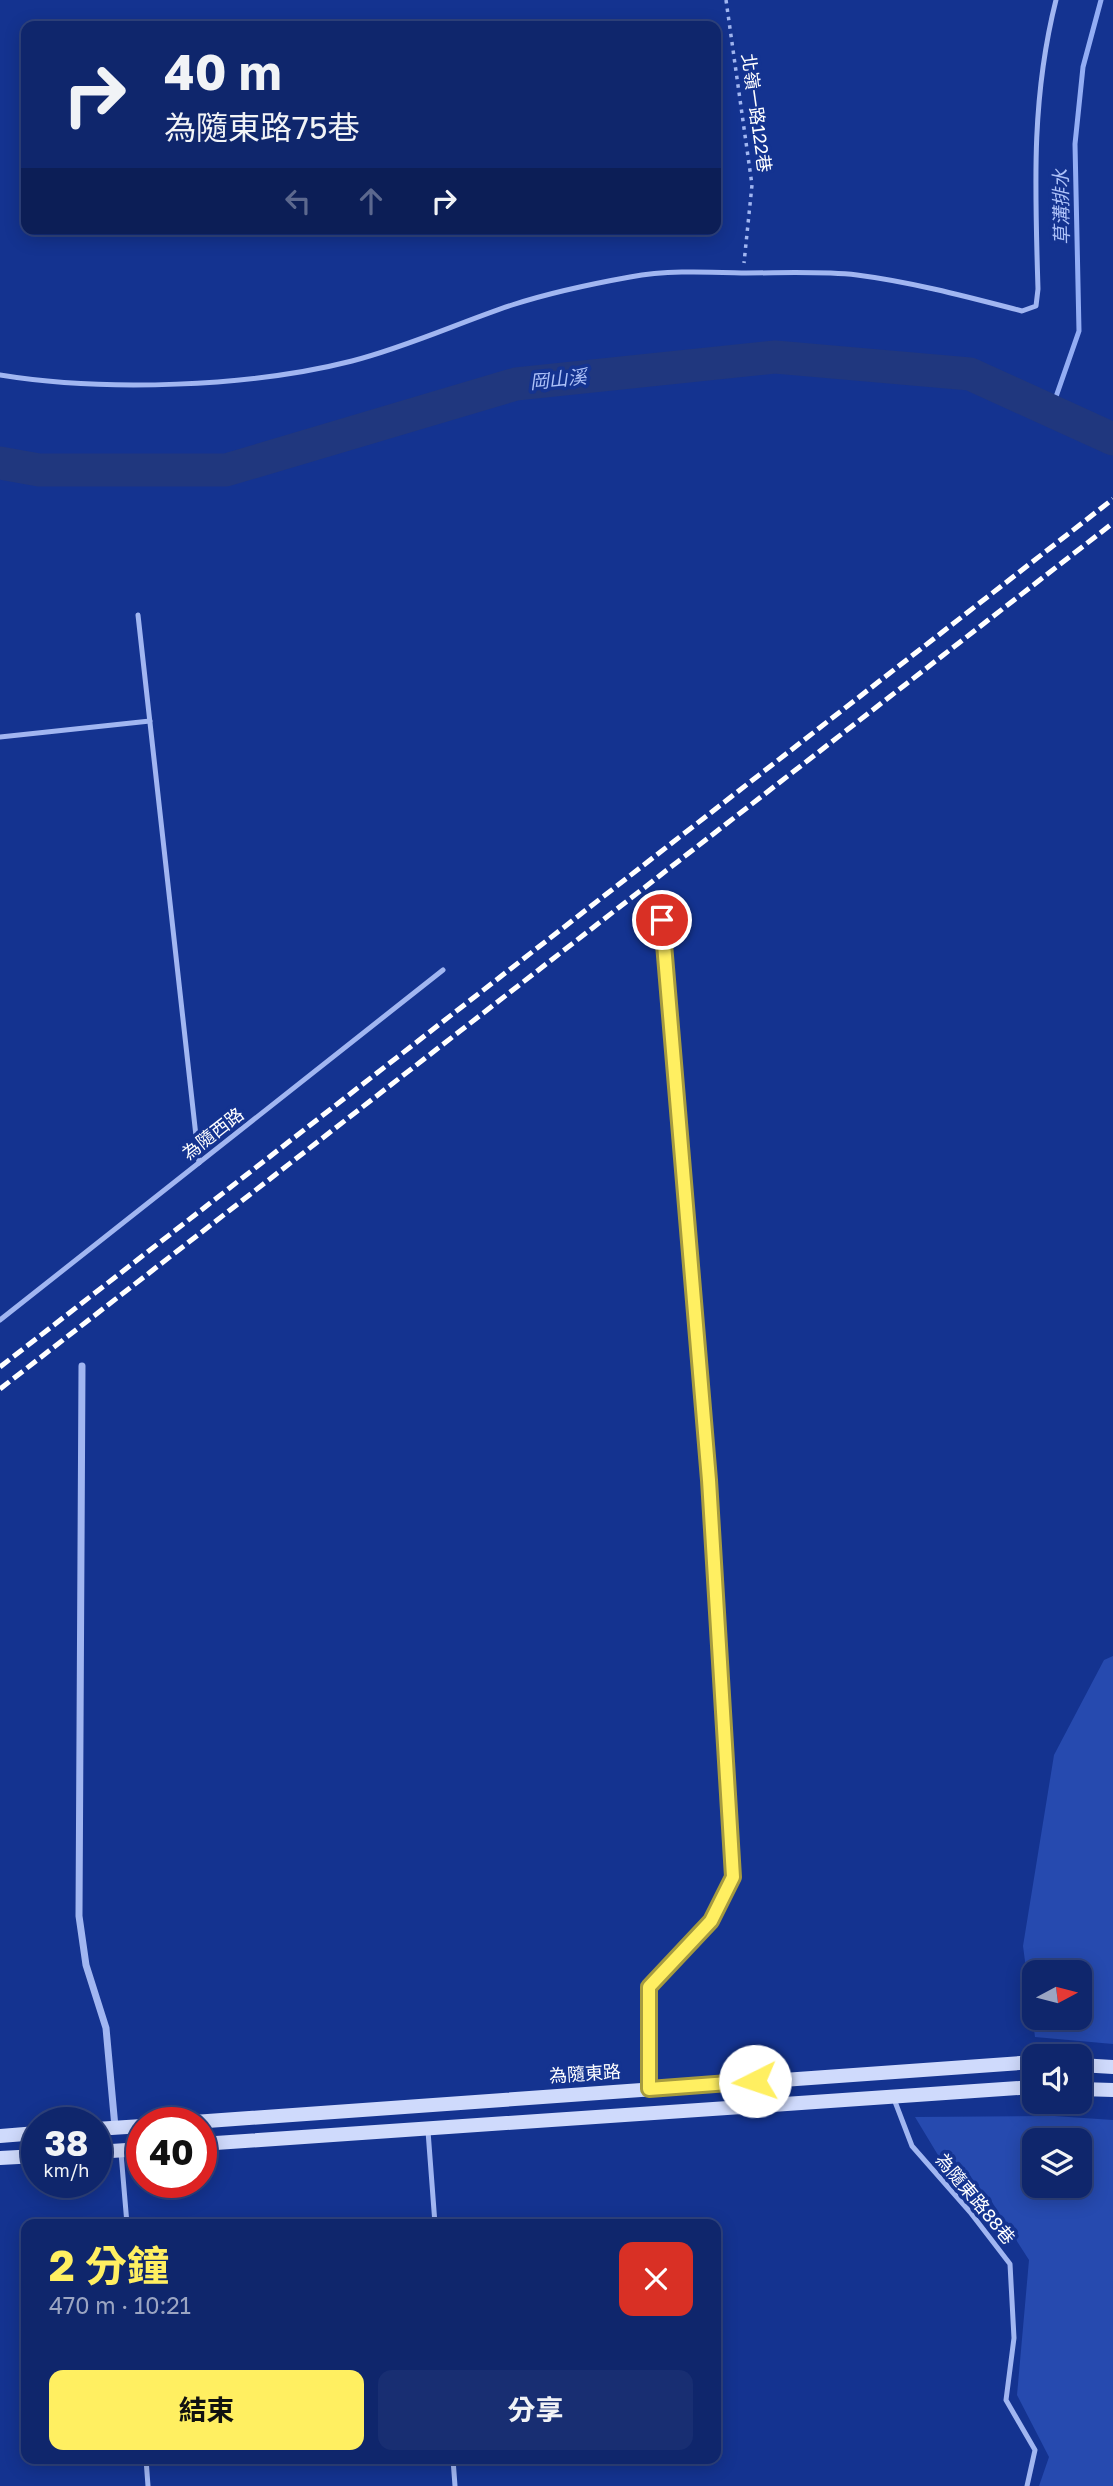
<!DOCTYPE html>
<html lang="zh-TW">
<head>
<meta charset="utf-8">
<style>
  :root { --surface:#0f266c; --page:#182e72; --text:#f1f3f6; --muted:#9ba5c2; --line:#2f437f; --accent:#ffef61 }
  body { margin:0; font-family:"Golos Text","Noto Sans TC",sans-serif; background:var(--page); color:var(--text); height:100vh; display:flex; flex-direction:column; font-size:26px; white-space:nowrap }
  * { box-sizing:border-box; margin:0 }
  p { font-size:23px; color:var(--muted) }
  .icon { flex:none; width:38px; height:38px; fill:none; stroke:currentColor; stroke-width:2; stroke-linecap:round; stroke-linejoin:round }
  .map { position:relative; flex:1; overflow:hidden }
  .sheet { position:absolute; left:21px; top:2219px; width:700px; height:245px; display:flex; flex-direction:column; background:var(--surface); border-radius:14px; box-shadow:0 4px 18px #0003,0 0 0 2px var(--line) }
  .sheet>* { flex:none }
  .guide { position:absolute; left:21px; top:21px; width:700px; height:214px; border-radius:14px; box-shadow:0 4px 18px #0003,0 0 0 2px var(--line); background:#0f266c; color:var(--text); overflow:hidden }
  .needle { width:46px; rotate:83deg }
  .fabs { position:absolute; left:1022px; top:1960px; display:grid; gap:14px }
  .fabs a { display:grid; place-items:center; width:70px; height:70px; border-radius:14px; background:var(--surface); box-shadow:0 4px 18px #0003,0 0 0 2px var(--line); font-size:35px }
  .speed { position:absolute; left:21px; top:2107px; display:flex; gap:14px; font-size:35px; font-weight:700; text-align:center }
  .speed>* { display:grid; place-content:center; width:91px; height:91px; border-radius:50%; background:var(--surface); box-shadow:0 4px 18px #0003,0 0 0 2px var(--line); line-height:1 }
  .speed small { font-size:18px; font-weight:400 }
  .speed .limit { border:10px solid #d22; background:#fff; color:#111 }
  .pin { position:absolute; display:grid; place-items:center; width:60px; height:60px; color:#fff; margin:-30px; border:4px solid #fff; border-radius:50%; box-shadow:0 2px 7px #0007 }
  .me { position:absolute; width:77px; margin:-38px; rotate:266deg; stroke-linejoin:round; filter:drop-shadow(0 0 5px #0008) }
  .turn { display:flex; align-items:center; gap:24px; height:147px; padding:0 28px; font-size:32px }
  .turn .icon { width:91px; height:91px; stroke-width:2.5 }
  .turn b { display:block; font-size:49px; line-height:60px }
  .lanes { display:flex; align-items:center; height:66px; padding:0 28px; background:#0003; justify-content:center; gap:35px; direction:ltr }
  .lanes .off { opacity:.35 }
  .round { display:grid; place-items:center; flex:none; width:74px; height:74px; border-radius:14px; background:var(--page) }
  .summary { display:flex; align-items:center; justify-content:space-between; height:119px; padding:0 28px }
  h1 { font-size:42px; font-weight:700; line-height:52px; color:var(--accent) }
  .cta { display:flex; gap:14px; margin-top:auto; padding:14px 28px }
  .cta a { flex:1; height:80px; border-radius:14px; background:var(--accent); color:#111; font-size:28px; font-weight:700; line-height:80px; text-align:center }
  .cta a+a { background:var(--page); color:var(--text) }
  .map>svg:first-child { display:block }
  .green { fill:#264aaf; fill-rule:evenodd }
  .lines { fill:none; stroke-linecap:round; stroke-linejoin:round }
  .stream { stroke:#93adf4; stroke-width:5 }
  .river { stroke:#20377e; stroke-width:33 }
  .path { stroke:#a1b6f1; stroke-width:3.5; stroke-dasharray:3.5 5; stroke-linecap:butt }
  .lane { stroke:#a1b6f1; stroke-width:5 }
  .street { stroke:#a1b6f1; stroke-width:7 }
  .secondary { stroke:#cfdafc; stroke-width:14 }
  .rail { stroke:#fff; stroke-width:5; stroke-dasharray:12 5; stroke-linecap:butt }
  .route-casing { stroke:#a69b3f; stroke-width:18 }
  .route { stroke:#ffef61; stroke-width:12 }
  .labels { text-anchor:middle; stroke-width:7; stroke-linejoin:round; paint-order:stroke }
  .street-label { font-size:18px; fill:#fff; stroke:#143390 }
  .water-label { font-size:19px; font-style:italic; fill:#adc1f8; stroke:#143390 }
</style>
</head>
<body>
<div class="map">
<svg width="1113" height="2486" viewBox="0 0 1113 2486">
  <rect width="100%" height="100%" fill="#143390"/>
  <!-- green -->
  <g class="green">
    <path d="M1113,1656V2044L1035,2037L1023,1946L1054,1755L1104,1660ZM1034,1972H1080V2018H1034Z"/>
    <path d="M1054,2116L1113,2120V2486H1039L1049,2457L1017,2395L1029,2260L990,2199L944,2165L915,2117ZM1034,2140H1080V2186H1034Z"/>
  </g>
  <g class="lines">
    <!-- stream -->
    <polyline class="stream" points="1051,411 1079,331 1075,144 1083,67 1101,0"/>
    <!-- river -->
    <polyline class="river" points="0,463 39,470 226,470 516,384 775,357 970,374 1113,439"/>
    <!-- path -->
    <polyline class="path" points="726,0 752,185 744,263"/>
    <!-- lane -->
    <g class="lane">
      <path d="M0,375C104,392 250,387 352,361C407,347 458,323 512,305C549,293 591,284 630,277C668,270 707,272 746,273C782,273 821,271 857,275C912,282 968,297 1022,311L1036,306L1038,289C1035,188 1031,99 1056,0"/>
      <polyline points="138,615 199,1163"/>
      <polyline points="0,737 150,721"/>
      <polyline points="0,1320 443,970"/>
      <polyline points="894,2099 912,2146 970,2212 1010,2264 1014,2338 1006,2400 1035,2450 1027,2486"/>
      <polyline points="428,2131 435,2224"/>
      <polyline points="121,2153 127,2224"/>
      <polyline points="146,2459 148,2486"/>
      <polyline points="453,2459 455,2486"/>
    </g>
    <!-- street -->
    <g class="street">
      <polyline points="82,1366 79,1916 86,1965 106,2028 115,2127"/>
      <polyline points="649,2089 649,1987 711,1921 733,1877 709,1480 662,920"/>
    </g>
    <!-- secondary -->
    <g class="secondary">
      <polyline points="1080,2065 1113,2067"/>
      <polyline points="1080,2089 1113,2090"/>
      <polyline points="180,2123 1034,2062"/>
      <polyline points="96,2129 142,2126"/>
      <polyline points="0,2136 37,2133"/>
      <polyline points="201,2144 1034,2087"/>
      <polyline points="96,2152 142,2149"/>
      <polyline points="0,2158 37,2156"/>
    </g>
    <!-- rail -->
    <g class="rail">
      <polyline points="0,1367 1113,499"/>
      <polyline points="0,1389 1113,523"/>
    </g>
  </g>
  <g class="lines">
    <!-- route casing -->
    <g class="route-casing">
      <polyline id="route" points="662,920 709,1480 733,1877 711,1921 649,1987 649,2089 755,2081"/>
    </g>
    <!-- route -->
    <use href="#route" class="route"/>
  </g>
  <g class="labels">
    <!-- street labels -->
    <g class="street-label">
      <text transform="translate(756 113) rotate(82)" y="6">北嶺一路122巷</text>
      <text transform="translate(213 1134) rotate(-38)" y="6">為隨西路</text>
      <text transform="translate(585 2074) rotate(-4)" y="6">為隨東路</text>
      <text transform="translate(975 2199) rotate(50)" y="6">為隨東路88巷</text>
    </g>
    <!-- water labels -->
    <g class="water-label">
      <text transform="translate(1061 207) rotate(-91)" y="7">草溝排水</text>
      <text transform="translate(558 379) rotate(-6)" y="7">岡山溪</text>
    </g>
  </g>
</svg>
<div class="fabs">
<a><svg class="needle" viewBox="-14 -14 28 28"><path d="M0-13l5 13h-10z" fill="#e53935"/><path d="M0 13l5-13h-10z" fill="#9ba5c2"/></svg></a>
<a><svg class="icon" aria-label="sound" viewBox="0 0 24 24"><path d="M4 9h4l5-4v14l-5-4H4zM17 9q2 3 0 6"/></svg></a>
<a><svg class="icon" aria-label="layers" viewBox="0 0 24 24"><path d="M12 4l9 5-9 5-9-5zM3 14l9 5 9-5"/></svg></a>
</div>
<div class="speed"><div>38<small>km/h</small></div><div class="limit">40</div></div>
<div class="pin" style="left:662px;top:920px;background:#d93025"><svg class="icon" aria-label="arrive" viewBox="0 0 24 24"><path d="M6 21V4h12l-3 4 3 4H6"/></svg></div>
<svg class="me" style="left:755px;top:2081px" viewBox="-20 -20 40 40"><circle r="19" fill="#fff"/><path d="M0-13L10 11 0 6-10 11z" fill="#ffef61"/></svg>
<div class="guide">
<div class="turn"><svg class="icon" aria-label="right" viewBox="0 0 24 24"><path d="M7 20v-9h11M14 6l5 5-5 5"/></svg><div><b>40 m</b>為隨東路75巷</div></div>
<div class="lanes"><svg class="icon off" aria-label="left" viewBox="0 0 24 24"><path d="M17 20v-9H6M10 6l-5 5 5 5"/></svg><svg class="icon off" aria-label="ahead" viewBox="0 0 24 24"><path d="M12 20V5M6 11l6-6 6 6"/></svg><svg class="icon" aria-label="right" viewBox="0 0 24 24"><path d="M7 20v-9h11M14 6l5 5-5 5"/></svg></div>
</div>
<section class="sheet">
<div class="summary"><div><h1>2 分鐘</h1><p>470 m · 10:21</p></div><a class="round" style="background:#d93025;color:#fff"><svg class="icon" aria-label="close" viewBox="0 0 24 24"><path d="M6 6l12 12M18 6L6 18"/></svg></a></div>
<div class="cta"><a>結束</a><a>分享</a></div>
</section>
</div>
</body>
</html>
